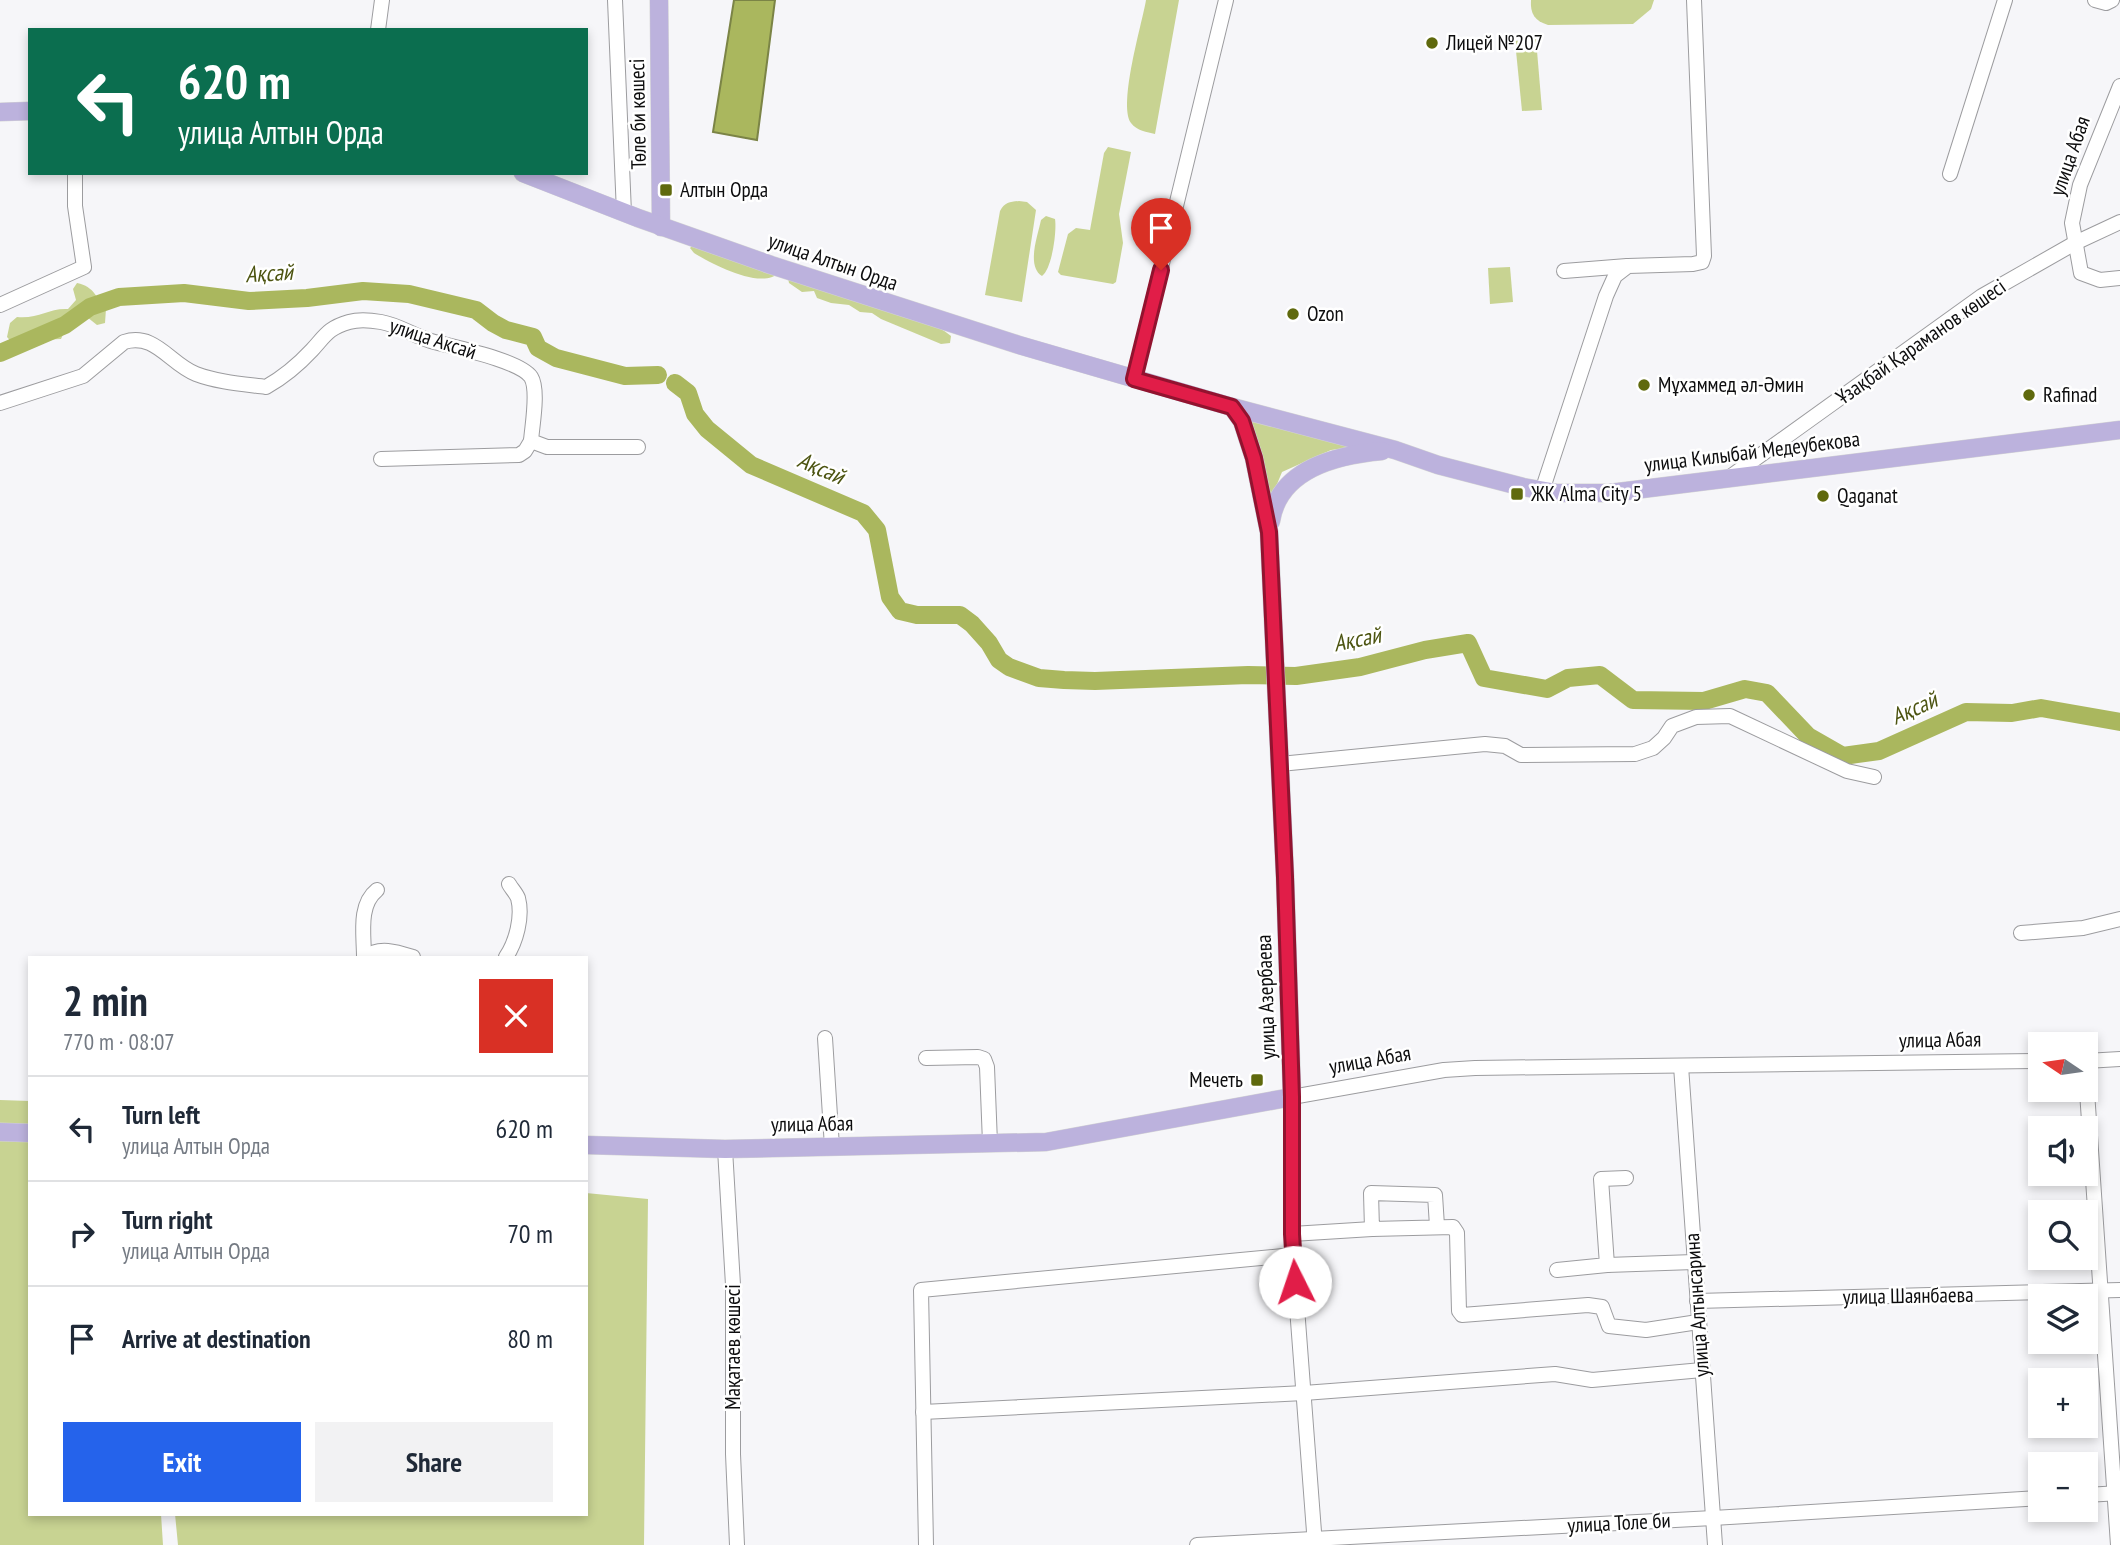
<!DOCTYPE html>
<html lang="en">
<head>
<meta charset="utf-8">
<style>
  :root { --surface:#fff; --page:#f2f2f3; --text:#1f2937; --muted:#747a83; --line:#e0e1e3; --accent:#2563eb }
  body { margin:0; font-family:"PT Sans Narrow",sans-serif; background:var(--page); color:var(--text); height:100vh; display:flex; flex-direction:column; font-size:26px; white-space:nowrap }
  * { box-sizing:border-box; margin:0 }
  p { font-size:23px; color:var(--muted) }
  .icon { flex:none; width:38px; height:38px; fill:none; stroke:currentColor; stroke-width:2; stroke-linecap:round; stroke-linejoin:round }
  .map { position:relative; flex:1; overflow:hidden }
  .side { position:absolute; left:28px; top:956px; width:560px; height:560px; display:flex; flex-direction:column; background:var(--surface); border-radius:0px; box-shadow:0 4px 10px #0003 }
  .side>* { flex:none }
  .banner { position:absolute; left:28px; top:28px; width:560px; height:147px; border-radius:0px; box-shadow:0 4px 10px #0003; background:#0b6e4f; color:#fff; overflow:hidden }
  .needle { width:46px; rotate:283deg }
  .controls { position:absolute; left:2028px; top:1032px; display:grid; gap:14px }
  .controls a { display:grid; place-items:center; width:70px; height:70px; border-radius:0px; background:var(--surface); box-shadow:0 4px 10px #0003; font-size:35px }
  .pin { position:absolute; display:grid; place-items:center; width:60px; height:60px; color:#fff; margin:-72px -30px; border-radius:50% 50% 50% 0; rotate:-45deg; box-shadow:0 0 7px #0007 }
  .pin .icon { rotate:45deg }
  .me { position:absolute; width:77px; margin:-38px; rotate:356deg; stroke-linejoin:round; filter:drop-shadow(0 0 5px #0008) }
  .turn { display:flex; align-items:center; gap:24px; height:147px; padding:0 35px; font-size:32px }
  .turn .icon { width:91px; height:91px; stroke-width:2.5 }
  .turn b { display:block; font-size:49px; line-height:60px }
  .round { display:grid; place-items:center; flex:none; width:74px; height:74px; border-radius:0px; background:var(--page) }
  .head { display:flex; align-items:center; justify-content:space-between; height:119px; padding:0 35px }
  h1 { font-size:42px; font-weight:700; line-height:52px }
  .action { display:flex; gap:14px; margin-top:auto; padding:14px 35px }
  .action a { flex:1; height:80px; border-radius:0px; background:var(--accent); color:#fff; font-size:28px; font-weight:700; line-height:80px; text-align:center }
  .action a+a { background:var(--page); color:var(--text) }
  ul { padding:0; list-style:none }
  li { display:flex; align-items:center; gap:21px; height:105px; padding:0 35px; border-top:2px solid var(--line) }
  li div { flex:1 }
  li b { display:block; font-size:26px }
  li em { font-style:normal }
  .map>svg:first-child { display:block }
  .green { fill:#c8d392 }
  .water { fill:#aab75e; stroke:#7b8446; stroke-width:2 }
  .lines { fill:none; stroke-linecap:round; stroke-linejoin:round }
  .river { stroke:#aab75e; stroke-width:18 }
  .minor-casing { stroke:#9c9c9f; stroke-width:16 }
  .major-casing { stroke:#d3d3d4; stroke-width:19 }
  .minor { stroke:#fff; stroke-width:14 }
  .major { stroke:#bcb2dd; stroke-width:18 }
  .route-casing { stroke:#92132f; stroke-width:18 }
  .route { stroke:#e11d48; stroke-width:12 }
  .poi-dot { fill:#5f690d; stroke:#fff; stroke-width:2.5 }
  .labels { text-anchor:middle; stroke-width:5; stroke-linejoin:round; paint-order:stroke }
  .poi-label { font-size:21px; fill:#0d0d0e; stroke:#fff; text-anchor:start }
  .street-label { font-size:21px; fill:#0d0d0e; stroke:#fff }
  .water-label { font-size:23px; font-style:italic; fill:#4c5411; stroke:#fff }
</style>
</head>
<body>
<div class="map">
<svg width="2120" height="1545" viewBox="0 0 2120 1545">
  <rect width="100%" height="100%" fill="#f6f6f9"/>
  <!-- green -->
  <g class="green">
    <path d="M1146,0H1179L1155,134C1147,132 1137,131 1131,123C1118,104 1142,24 1146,0Z"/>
    <path d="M1531,0H1654L1651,9L1633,24L1548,25C1535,21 1530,14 1531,0Z"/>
    <polygon points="1536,39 1542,110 1522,111 1515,41"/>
    <polygon points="1108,147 1131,152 1119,214 1123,243 1116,282 1113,284 1061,275 1058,272 1068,234 1076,228 1090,230 1104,153"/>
    <path d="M1019,201L1027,202L1036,210L1022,302L985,295L1000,211C1005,202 1010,202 1019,201Z"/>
    <path d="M1046,216L1055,219C1057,231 1052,269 1042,276C1026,266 1038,235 1041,220Z"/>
    <path d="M695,243L780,272C762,291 712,264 694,253L690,248Z"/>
    <polygon points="1510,267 1513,302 1490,304 1488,268"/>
    <path d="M788,278L892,309L897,315C915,316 937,324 951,336L950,343L941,344L881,319L872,313L860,312L849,305L831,303L817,298L814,291L802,292L789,283Z"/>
    <path d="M77,283C95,287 95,297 106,309L105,323L97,325L87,317L66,328L61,339L40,340L27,350L17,348L7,337L10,323L17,317C39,319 48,308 68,309L76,300L73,289Z"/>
    <polygon points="1249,417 1363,446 1331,450 1282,472 1268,506"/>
    <polygon points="0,1100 30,1101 30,1514 161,1514 163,1545 0,1545"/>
    <polygon points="586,1193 648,1199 644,1545 178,1545 175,1514 586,1514"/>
  </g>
  <!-- water -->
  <polygon class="water" points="734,0 775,0 757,140 713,132"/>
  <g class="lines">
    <!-- river -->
    <g class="river">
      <polyline points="0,353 65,325 90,307 119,297 184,293 249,301 307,298 363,291 409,294 476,310 493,323 506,330 533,337 538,348 556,358 625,376 658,375"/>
      <polyline points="675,383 688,393 695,414 707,429 751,465 863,513 877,530 890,597 900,611 917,615 960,615 972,624 989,643 999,660 1009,667 1039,678 1064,680 1095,681 1248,675 1296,676 1360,667 1425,650 1468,643 1484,678 1547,689 1568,678 1600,675 1633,700 1704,701 1745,689 1767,693 1808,736 1843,756 1879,751 1966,712 2012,713 2041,708 2120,722"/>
    </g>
    <!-- minor casing -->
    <g class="minor-casing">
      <g id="minor">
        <polyline points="615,0 624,213"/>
        <polyline points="2095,0 2106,3 2112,0"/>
        <polyline points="378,30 382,0"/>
        <polyline points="2120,86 2080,185 2072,223 2081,273 2100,280 2120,278"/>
        <polyline points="1950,174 2005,0"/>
        <polyline points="1564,271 1627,266"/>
        <polyline points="0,305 84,267 75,206 75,173"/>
        <polyline points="1134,379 1226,0"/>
        <path d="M0,403L83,376L124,342C155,332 170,364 196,374C217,382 243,384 266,387C282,378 299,364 312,350C325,336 328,328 349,322C359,319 370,320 381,322C399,325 414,336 431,341C452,347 519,360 531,377C539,390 532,426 531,441L547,447H638"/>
        <polyline points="381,459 519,455 525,451 531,441"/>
        <polyline points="1730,477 1982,296 2075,243 2120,222"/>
        <polyline points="1542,491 1606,296 1615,276 1628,266 1693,264 1702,262 1704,256 1694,0"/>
        <polyline points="1280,764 1485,744 1505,746 1521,755 1635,754 1653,748 1664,738 1672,726 1696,717 1730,716 1847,771 1874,777"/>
        <polyline points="2021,933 2083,928 2120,919"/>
        <path d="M364,957C364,935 358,905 377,890"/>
        <path d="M366,957C379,946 397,952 413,957"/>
        <path d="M506,957C516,942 523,917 518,898C516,893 511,888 509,884"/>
        <polyline points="825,1038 832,1147"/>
        <polyline points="926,1058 978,1057 984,1059 987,1067 990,1143"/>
        <polyline points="2086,1061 2120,1059"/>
        <polyline points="1681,1066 1715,1545"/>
        <polyline points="2086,1077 2118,1545"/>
        <polyline points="725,1149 733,1285 733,1454 737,1545"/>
        <polyline points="1437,1226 1435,1195 1371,1193 1372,1229 1453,1227 1457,1233 1459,1311 1462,1315 1588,1305 1602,1307 1609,1326 1646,1330 1698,1322"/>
        <polyline points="1292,1234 1372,1229"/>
        <polyline points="1607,1265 1694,1262"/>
        <polyline points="1557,1270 1607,1265 1601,1179 1626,1178"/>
        <polyline points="1697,1301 2120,1290"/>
        <polyline points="923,1412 1304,1393 1555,1374 1592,1380 1702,1370"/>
        <polyline points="2086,1495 2120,1493"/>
        <polyline points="926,1545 921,1290 1293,1255"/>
        <polyline points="1197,1545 1713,1518 2040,1498"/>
        <polyline points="1315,1545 1293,1255 1292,1097 1444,1070 1475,1068 2040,1061"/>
      </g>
    </g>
    <!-- major casing -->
    <g class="major-casing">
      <g id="major">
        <polyline points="659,0 661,227"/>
        <polyline points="0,112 30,111"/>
        <polyline points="523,173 638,218 771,265 1019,345 1232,407 1395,450 1438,465 1523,487 1557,493 1610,493 2120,430"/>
        <path d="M1271,521C1279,469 1337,455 1382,451"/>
        <polyline points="0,1132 30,1133"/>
        <polyline points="586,1145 725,1149 1046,1142 1292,1097 1285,877 1269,532 1254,458 1242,421 1232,407"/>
      </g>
    </g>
    <!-- minor -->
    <use href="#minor" class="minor"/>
    <!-- major -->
    <use href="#major" class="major"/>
  </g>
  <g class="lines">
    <!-- route casing -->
    <g class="route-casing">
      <polyline id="route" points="1161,270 1134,379 1232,407 1242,421 1254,458 1269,532 1285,877 1292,1097 1292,1234 1295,1282"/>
    </g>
    <!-- route -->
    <use href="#route" class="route"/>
  </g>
  <!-- markers -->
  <g class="poi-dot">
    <circle cx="1432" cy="43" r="7"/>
    <rect x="659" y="183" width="14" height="14" rx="3.5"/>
    <circle cx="1293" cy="314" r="7"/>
    <circle cx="1644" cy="385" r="7"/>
    <circle cx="2029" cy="395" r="7"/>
    <rect x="1510" y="487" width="14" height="14" rx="3.5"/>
    <circle cx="1823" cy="496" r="7"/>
    <rect x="1250" y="1073" width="14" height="14" rx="3.5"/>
  </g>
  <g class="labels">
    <!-- poi labels -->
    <g class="poi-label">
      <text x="1446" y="50">Лицей №207</text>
      <text x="680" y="197">Алтын Орда</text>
      <text x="1307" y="321">Ozon</text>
      <text x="1658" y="392">Мұхаммед әл-Әмин</text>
      <text x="2043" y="402">Rafinad</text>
      <text x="1531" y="501">ЖК Alma City 5</text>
      <text x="1837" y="503">Qaganat</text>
      <text x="1243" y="1087" text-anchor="end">Мечеть</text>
    </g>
    <!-- street labels -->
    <g class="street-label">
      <text transform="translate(638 114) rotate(-91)" y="7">Төле би көшесі</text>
      <text transform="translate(2070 156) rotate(-71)" y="7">улица Абая</text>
      <text transform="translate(833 262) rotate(19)" y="7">улица Алтын Орда</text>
      <text transform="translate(433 339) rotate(18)" y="7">улица Аксай</text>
      <text transform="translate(1921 342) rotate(-35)" y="7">Ұзақбай Қараманов көшесі</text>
      <text transform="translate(1752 452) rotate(-7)" y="7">улица Килыбай Медеубекова</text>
      <text transform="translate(1266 997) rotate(-92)" y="7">улица Азербаева</text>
      <text transform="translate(1940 1040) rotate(-1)" y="7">улица Абая</text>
      <text transform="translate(1370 1060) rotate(-10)" y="7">улица Абая</text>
      <text transform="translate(812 1124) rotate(-1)" y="7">улица Абая</text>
      <text transform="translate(1908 1296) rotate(-1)" y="7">улица Шаянбаева</text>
      <text transform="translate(1697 1305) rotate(-94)" y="7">улица Алтынсарина</text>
      <text transform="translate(733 1347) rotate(-90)" y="7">Мақатаев көшесі</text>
      <text transform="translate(1619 1523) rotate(-3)" y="7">улица Толе би</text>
    </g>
    <!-- water labels -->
    <g class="water-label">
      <text transform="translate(269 273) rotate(-3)" y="8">Ақсай</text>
      <text transform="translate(821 468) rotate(23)" y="8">Ақсай</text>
      <text transform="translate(1357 639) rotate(-11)" y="8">Ақсай</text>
      <text transform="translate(1914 708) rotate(-24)" y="8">Ақсай</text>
    </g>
  </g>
</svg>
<div class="controls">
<a><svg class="needle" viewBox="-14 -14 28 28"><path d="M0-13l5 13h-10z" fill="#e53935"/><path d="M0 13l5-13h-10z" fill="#747a83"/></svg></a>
<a><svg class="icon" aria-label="sound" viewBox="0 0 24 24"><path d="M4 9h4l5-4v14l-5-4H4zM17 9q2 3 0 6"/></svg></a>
<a><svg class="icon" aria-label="search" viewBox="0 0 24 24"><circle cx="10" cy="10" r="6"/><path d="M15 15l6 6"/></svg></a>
<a><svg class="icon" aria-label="layers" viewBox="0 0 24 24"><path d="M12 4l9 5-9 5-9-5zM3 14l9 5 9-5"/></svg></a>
<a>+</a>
<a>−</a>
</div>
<div class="pin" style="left:1161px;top:270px;background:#d93025"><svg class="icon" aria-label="arrive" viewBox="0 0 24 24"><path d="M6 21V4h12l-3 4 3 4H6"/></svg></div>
<svg class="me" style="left:1295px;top:1282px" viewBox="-20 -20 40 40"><circle r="19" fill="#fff"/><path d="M0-13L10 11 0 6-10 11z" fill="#e11d48"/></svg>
<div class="banner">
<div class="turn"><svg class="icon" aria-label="left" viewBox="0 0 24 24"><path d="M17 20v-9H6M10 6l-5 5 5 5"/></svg><div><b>620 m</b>улица Алтын Орда</div></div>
</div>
<section class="side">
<div class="head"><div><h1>2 min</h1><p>770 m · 08:07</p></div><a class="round" style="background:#d93025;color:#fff"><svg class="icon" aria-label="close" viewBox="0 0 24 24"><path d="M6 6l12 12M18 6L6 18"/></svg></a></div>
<ul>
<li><svg class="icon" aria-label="left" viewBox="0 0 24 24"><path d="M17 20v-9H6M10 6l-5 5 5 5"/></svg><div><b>Turn left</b><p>улица Алтын Орда</p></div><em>620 m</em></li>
<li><svg class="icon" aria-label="right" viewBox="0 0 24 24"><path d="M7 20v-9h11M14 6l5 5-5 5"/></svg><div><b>Turn right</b><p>улица Алтын Орда</p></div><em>70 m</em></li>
<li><svg class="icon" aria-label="arrive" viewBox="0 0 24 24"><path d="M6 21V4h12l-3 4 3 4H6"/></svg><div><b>Arrive at destination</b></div><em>80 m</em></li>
</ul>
<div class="action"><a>Exit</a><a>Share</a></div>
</section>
</div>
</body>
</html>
